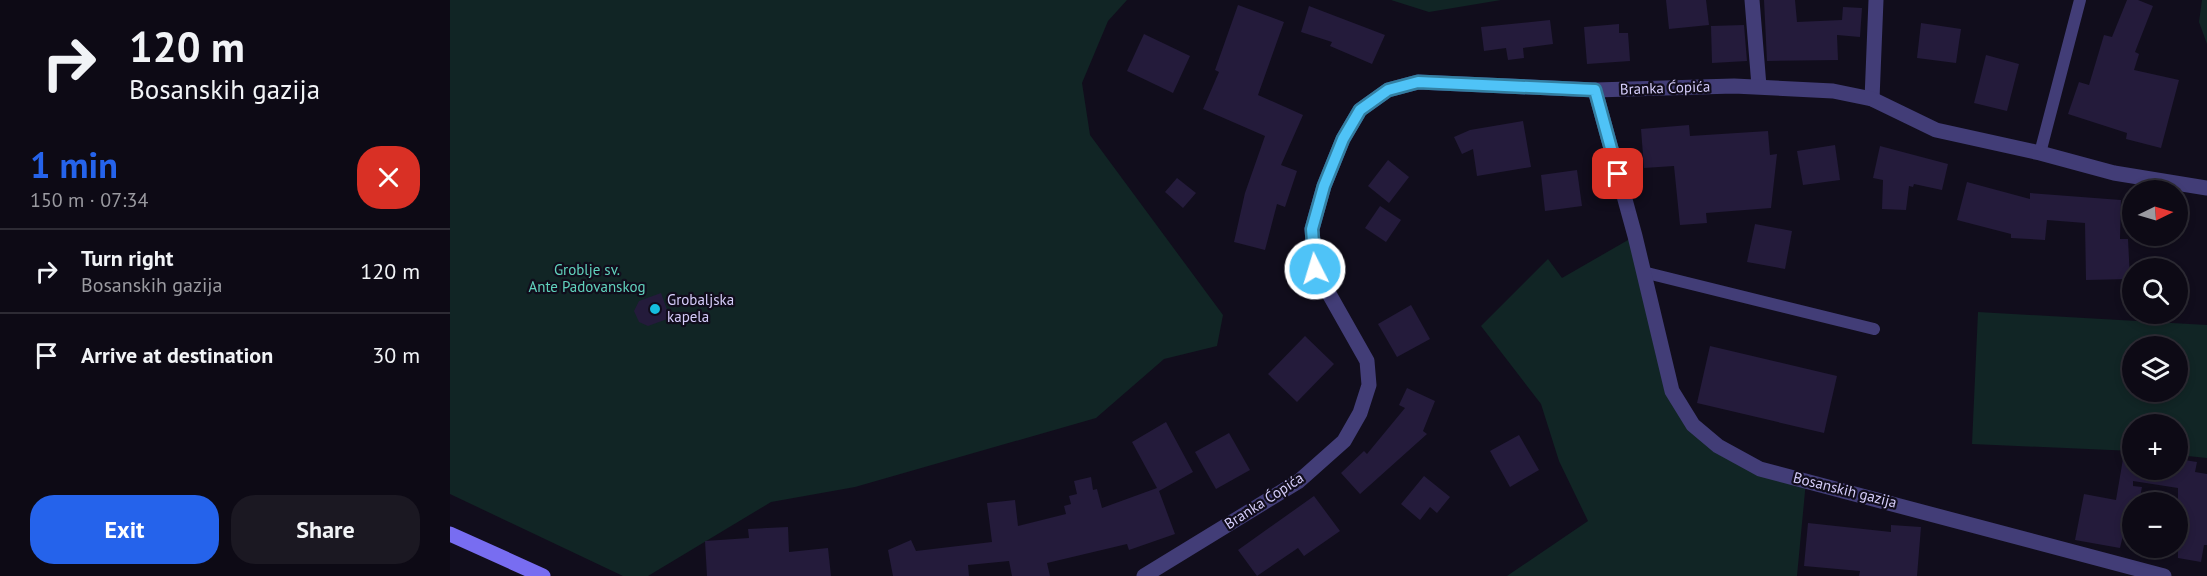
<!DOCTYPE html>
<html lang="en">
<head>
<meta charset="utf-8">
<style>
  :root { --surface:#0d0a15; --page:#1b1822; --text:#f1f3f6; --muted:#9a9aa0; --line:#2d2b34; --accent:#2563eb }
  body { margin:0; font-family:"PT Sans",sans-serif; background:var(--page); color:var(--text); height:100vh; display:flex; flex-direction:column; font-size:22px; white-space:nowrap }
  * { box-sizing:border-box; margin:0 }
  p { font-size:20px; color:var(--muted) }
  .icon { flex:none; width:33px; height:33px; fill:none; stroke:currentColor; stroke-width:2; stroke-linecap:round; stroke-linejoin:round }
  .map { position:relative; flex:1; overflow:hidden }
  .details { display:flex; flex-direction:column; background:var(--surface); width:450px }
  .details>* { flex:none }
  .hud { background:#0d0a15; color:var(--text); overflow:hidden }
  .needle { width:39px; rotate:85deg }
  .controls { position:absolute; left:1672px; top:180px; display:grid; gap:12px }
  .controls a { display:grid; place-items:center; width:66px; height:66px; border-radius:50%; background:var(--surface); box-shadow:0 3px 9px #0003,0 0 0 2px var(--line); font-size:30px }
  .pin { position:absolute; display:grid; place-items:center; width:51px; height:51px; color:#fff; margin:-26px; border-radius:12px; box-shadow:0 3px 9px #0006 }
  .me { position:absolute; width:66px; margin:-33px; rotate:355deg; stroke-linejoin:round; filter:drop-shadow(0 0 4px #0008) }
  .turn { display:flex; align-items:center; gap:21px; height:126px; padding:0 30px; font-size:27px }
  .turn .icon { width:78px; height:78px; stroke-width:2.5 }
  .turn b { display:block; font-size:42px; line-height:51px }
  .round { display:grid; place-items:center; flex:none; width:63px; height:63px; border-radius:24px; background:var(--page) }
  .summary { display:flex; align-items:center; justify-content:space-between; height:102px; padding:0 30px }
  h1 { font-size:36px; font-weight:600; line-height:45px; color:var(--accent) }
  .primary-button { display:flex; gap:12px; margin-top:auto; padding:12px 30px }
  .primary-button a { flex:1; height:69px; border-radius:24px; background:var(--accent); color:#fff; font-size:24px; font-weight:600; line-height:69px; text-align:center }
  .primary-button a+a { background:var(--page); color:var(--text) }
  ul { padding:0; list-style:none }
  li { display:flex; align-items:center; gap:18px; height:84px; padding:0 30px; border-top:2px solid var(--line) }
  li div { flex:1 }
  li b { display:block; font-size:22px }
  li em { font-style:normal }
  main { display:flex; flex:1; min-height:0 }
  .map>svg:first-child { display:block }
  .green { fill:#112525; fill-rule:evenodd }
  .building { fill:#241b3b }
  .lines { fill:none; stroke-linecap:round; stroke-linejoin:round }
  .lane { stroke:#423d77; stroke-width:12 }
  .street { stroke:#423d77; stroke-width:15 }
  .secondary { stroke:#786df1; stroke-width:15 }
  .route-casing { stroke:#337fa1; stroke-width:15 }
  .route { stroke:#4fc3f7; stroke-width:10 }
  .poi-dot { fill:#15bede; stroke:#110d1c; stroke-width:2 }
  .labels { text-anchor:middle; stroke-width:4.5; stroke-linejoin:round; paint-order:stroke }
  .street-label { font-size:15px; fill:#d5cdfa; stroke:#110d1c }
  .park-label { font-size:15px; fill:#61d2bd; stroke:#110d1c }
  .poi-label { font-size:15px; fill:#d5cdfa; stroke:#110d1c; text-anchor:start }
</style>
</head>
<body>
<main>
<section class="details">
<div class="hud">
<div class="turn"><svg class="icon" aria-label="right" viewBox="0 0 24 24"><path d="M7 20v-9h11M14 6l5 5-5 5"/></svg><div><b>120 m</b>Bosanskih gazija</div></div>
</div>
<div class="summary"><div><h1>1 min</h1><p>150 m · 07:34</p></div><a class="round" style="background:#d93025;color:#fff"><svg class="icon" aria-label="close" viewBox="0 0 24 24"><path d="M6 6l12 12M18 6L6 18"/></svg></a></div>
<ul>
<li><svg class="icon" aria-label="right" viewBox="0 0 24 24"><path d="M7 20v-9h11M14 6l5 5-5 5"/></svg><div><b>Turn right</b><p>Bosanskih gazija</p></div><em>120 m</em></li>
<li><svg class="icon" aria-label="arrive" viewBox="0 0 24 24"><path d="M6 21V4h12l-3 4 3 4H6"/></svg><div><b>Arrive at destination</b></div><em>30 m</em></li>
</ul>
<div class="primary-button"><a>Exit</a><a>Share</a></div>
</section>
<div class="map">
<svg width="1757" height="576" viewBox="0 0 1757 576">
  <rect width="100%" height="100%" fill="#110d1c"/>
  <!-- green -->
  <g class="green">
    <polygon points="0,0 677,0 658,21 632,83 640,135 773,315 767,346 714,359 646,418 405,487 321,502 198,576 173,576 0,494"/>
    <polygon points="941,0 1051,0 979,12"/>
    <polygon points="1752,0 1757,0 1757,44 1749,22"/>
    <polygon points="1185,236 1221,391 1268,446 1356,481 1347,576 1057,576 1138,521 1109,461 1091,404 1031,326 1098,259 1112,278"/>
    <path d="M1528,312L1757,325V458L1728,455V424H1683V451L1522,444ZM1683,346H1728V392H1683Z"/>
  </g>
  <!-- building -->
  <g class="building">
    <polygon points="1216,0 1256,0 1259,25 1219,29"/>
    <polygon points="1314,0 1345,0 1347,22 1392,20 1393,7 1412,8 1410,37 1387,35 1388,60 1317,61"/>
    <polygon points="1677,0 1688,0 1703,6 1685,52 1689,54 1684,70 1729,80 1711,148 1676,139 1677,133 1618,114 1629,82 1639,85 1654,35 1662,37"/>
    <polygon points="788,5 834,22 808,95 853,115 831,165 847,171 835,207 827,204 815,250 784,242 795,193 815,136 753,109 769,72 765,70"/>
    <polygon points="859,6 935,35 922,64 880,46 882,42 851,32"/>
    <polygon points="1100,20 1103,44 1073,48 1074,58 1058,60 1056,48 1034,51 1031,27"/>
    <polygon points="1471,23 1511,29 1506,63 1467,58"/>
    <polygon points="1169,24 1169,33 1178,33 1180,61 1137,64 1134,27"/>
    <polygon points="1294,25 1297,61 1262,63 1261,26"/>
    <polygon points="694,34 740,56 723,93 677,71"/>
    <polygon points="1536,55 1569,64 1557,111 1524,103"/>
    <polygon points="1073,121 1081,167 1027,176 1023,149 1012,154 1004,137 1020,130"/>
    <polygon points="1239,125 1240,136 1318,131 1320,155 1327,154 1321,208 1256,213 1257,223 1230,225 1224,166 1194,168 1191,129"/>
    <polygon points="1385,145 1390,180 1353,185 1347,151"/>
    <polygon points="1430,146 1498,164 1492,190 1464,184 1463,187 1459,186 1456,210 1432,209 1433,180 1423,178"/>
    <polygon points="938,160 959,177 939,203 918,186"/>
    <polygon points="1127,170 1132,206 1095,211 1091,175"/>
    <polygon points="727,178 746,193 733,208 715,192"/>
    <polygon points="1517,182 1580,199 1580,193 1671,200 1670,239 1678,239 1680,279 1636,280 1635,223 1597,220 1595,240 1561,238 1561,234 1507,220"/>
    <polygon points="930,206 951,220 936,242 915,228"/>
    <polygon points="1305,224 1342,231 1335,269 1297,262"/>
    <polygon points="211,293 220,318 198,326 189,322 184,311 189,301"/>
    <polygon points="961,305 980,339 947,357 928,324"/>
    <polygon points="855,336 884,364 847,402 818,374"/>
    <polygon points="1260,346 1387,376 1374,433 1247,403"/>
    <polygon points="957,388 985,401 973,431 977,434 910,494 891,473 914,451 917,454 955,408 949,405"/>
    <polygon points="716,422 743,472 709,491 725,534 679,550 677,544 597,563 600,576 562,576 559,561 518,565 519,576 443,576 438,550 461,540 466,551 542,542 537,503 565,500 568,526 616,514 614,506 621,504 619,496 627,494 624,481 641,477 643,490 647,489 652,508 707,488 682,442"/>
    <polygon points="779,433 800,470 766,489 745,452"/>
    <polygon points="1069,435 1089,470 1060,487 1040,451"/>
    <polygon points="1673,459 1683,460 1683,470 1728,470 1728,459 1747,462 1745,472 1757,474 1757,545 1754,545 1751,562 1728,558 1728,488 1683,481 1683,486 1692,487 1689,502 1683,502 1683,532 1674,531 1670,548 1625,540 1634,494 1666,500"/>
    <polygon points="974,476 1000,497 987,513 980,507 970,520 951,504"/>
    <polygon points="864,496 890,531 854,556 848,548 807,576 788,550"/>
    <polygon points="1358,523 1441,532 1441,525 1471,527 1467,576 1409,576 1410,571 1354,566"/>
    <polygon points="338,527 339,552 378,548 381,576 257,576 255,541 299,538 298,529"/>
  </g>
  <g class="lines">
    <!-- lane -->
    <g class="lane">
      <polyline points="1590,153 1630,0"/>
      <polyline points="1193,272 1424,329"/>
    </g>
    <!-- street -->
    <g class="street">
      <polyline points="1302,0 1309,86"/>
      <polyline points="1145,90 1185,236 1222,391 1243,425 1268,446 1310,469 1714,576"/>
      <polyline points="1422,99 1426,0"/>
      <polyline points="694,576 849,481 894,441 910,413 919,385 917,361 865,269 862,229 874,186 893,139 910,110 938,90 968,82 1145,90 1284,86 1383,91 1422,99 1486,130 1590,153 1664,173 1757,188"/>
    </g>
    <!-- secondary -->
    <polyline class="secondary" points="0,534 93,576"/>
  </g>
  <g class="lines">
    <!-- route casing -->
    <g class="route-casing">
      <polyline id="route" points="865,269 862,229 874,186 893,139 910,110 938,90 968,82 1145,90 1168,174"/>
    </g>
    <!-- route -->
    <use href="#route" class="route"/>
  </g>
  <!-- markers -->
  <circle class="poi-dot" cx="205" cy="309" r="6"/>
  <g class="labels">
    <!-- street labels -->
    <g class="street-label">
      <text transform="translate(1215 88) rotate(-2)" y="5">Branka Ćopića</text>
      <text transform="translate(1395 490) rotate(14)" y="5">Bosanskih gazija</text>
      <text transform="translate(814 501) rotate(-33)" y="5">Branka Ćopića</text>
    </g>
    <!-- park labels -->
    <g class="park-label">
      <text x="137" y="275">Groblje sv.<tspan x="137" dy="17">Ante Padovanskog</tspan></text>
    </g>
    <!-- poi labels -->
    <g class="poi-label">
      <text x="217" y="305">Grobaljska<tspan x="217" dy="17">kapela</tspan></text>
    </g>
  </g>
</svg>
<div class="controls">
<a><svg class="needle" viewBox="-14 -14 28 28"><path d="M0-13l5 13h-10z" fill="#e53935"/><path d="M0 13l5-13h-10z" fill="#9a9aa0"/></svg></a>
<a><svg class="icon" aria-label="search" viewBox="0 0 24 24"><circle cx="10" cy="10" r="6"/><path d="M15 15l6 6"/></svg></a>
<a><svg class="icon" aria-label="layers" viewBox="0 0 24 24"><path d="M12 4l9 5-9 5-9-5zM3 14l9 5 9-5"/></svg></a>
<a>+</a>
<a>−</a>
</div>
<div class="pin" style="left:1168px;top:174px;background:#d93025"><svg class="icon" aria-label="arrive" viewBox="0 0 24 24"><path d="M6 21V4h12l-3 4 3 4H6"/></svg></div>
<svg class="me" style="left:865px;top:269px" viewBox="-20 -20 40 40"><circle r="17" fill="#4fc3f7" stroke="#fff" stroke-width="3"/><path d="M0-11L8 9 0 5-8 9z" fill="#fff"/></svg>
</div>
</main>
</body>
</html>
